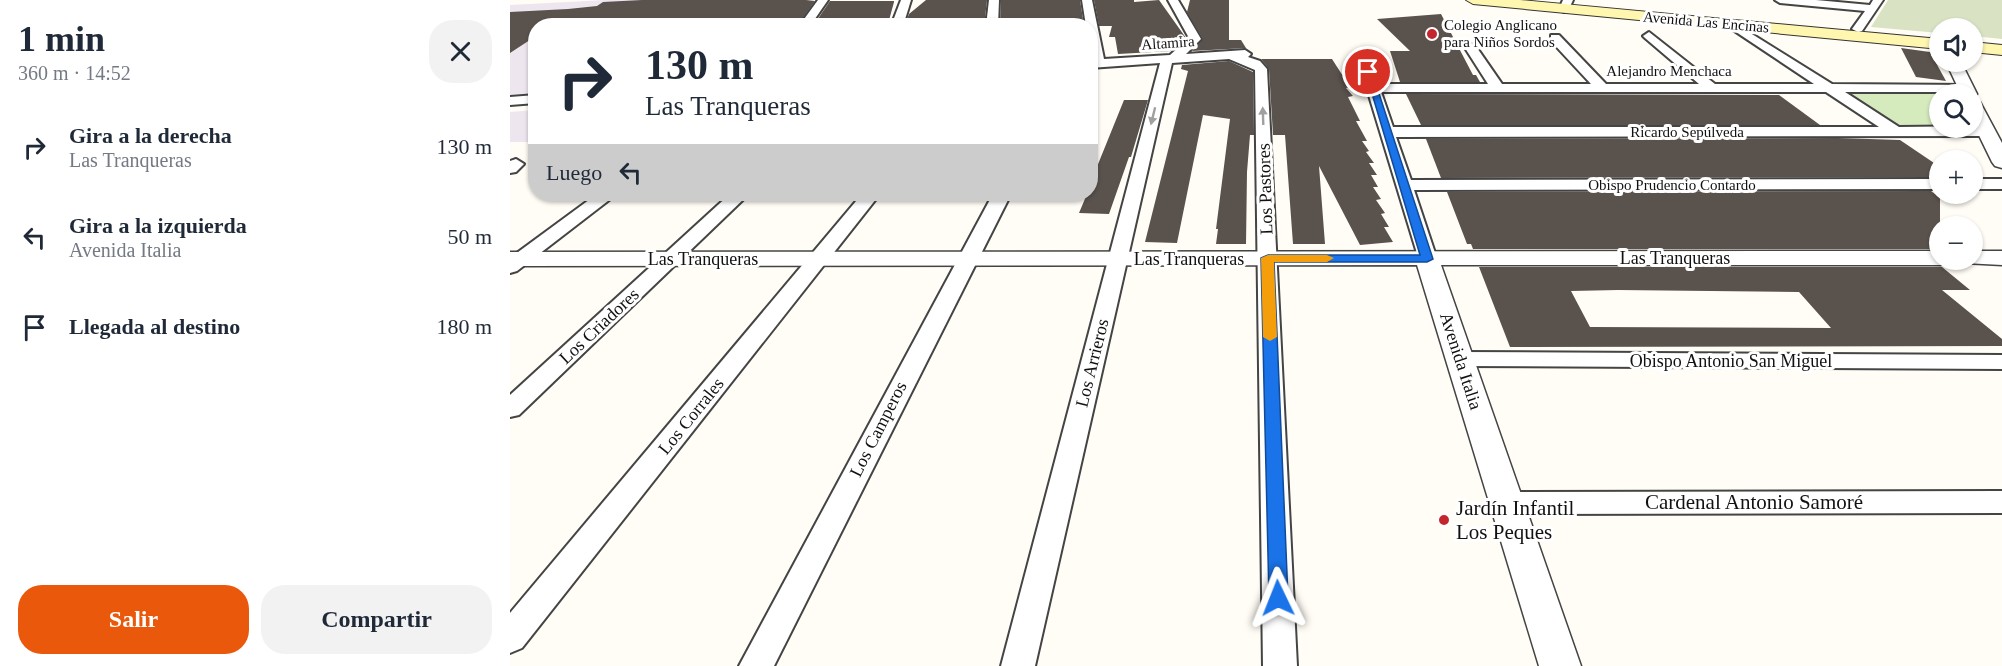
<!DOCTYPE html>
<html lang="es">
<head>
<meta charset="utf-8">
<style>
  :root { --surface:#fff; --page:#f2f2f3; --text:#1f2937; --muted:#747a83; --accent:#ea580c }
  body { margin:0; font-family:"Times New Roman",serif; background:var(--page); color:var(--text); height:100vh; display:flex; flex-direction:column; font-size:22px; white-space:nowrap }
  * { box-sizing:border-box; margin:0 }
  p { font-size:20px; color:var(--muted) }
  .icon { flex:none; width:33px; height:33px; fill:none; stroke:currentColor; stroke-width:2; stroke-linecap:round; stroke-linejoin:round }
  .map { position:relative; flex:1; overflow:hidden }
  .drawer { display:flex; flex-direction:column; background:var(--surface); width:510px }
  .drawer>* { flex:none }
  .top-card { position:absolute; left:18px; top:18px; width:570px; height:183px; border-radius:24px; box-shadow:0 2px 4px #0004; background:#fff; color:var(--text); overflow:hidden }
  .buttons { position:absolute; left:1419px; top:18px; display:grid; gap:12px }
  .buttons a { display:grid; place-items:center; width:54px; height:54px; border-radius:50%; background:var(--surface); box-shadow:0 2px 4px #0004; font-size:30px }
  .pin { position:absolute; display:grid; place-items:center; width:51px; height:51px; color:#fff; margin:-26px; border:3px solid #fff; border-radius:50%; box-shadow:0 2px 6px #0007 }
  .me { position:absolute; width:66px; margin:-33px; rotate:358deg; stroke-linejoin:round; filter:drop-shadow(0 0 4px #0008) }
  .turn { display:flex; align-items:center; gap:21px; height:126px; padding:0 18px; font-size:27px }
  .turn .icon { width:78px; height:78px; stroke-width:2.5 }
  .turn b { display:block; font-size:42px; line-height:51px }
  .then { display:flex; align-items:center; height:57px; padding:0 18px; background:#0003; gap:12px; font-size:22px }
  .round { display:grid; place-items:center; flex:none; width:63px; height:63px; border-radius:24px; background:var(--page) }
  .overview { display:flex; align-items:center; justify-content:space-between; height:102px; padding:0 18px }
  h1 { font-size:36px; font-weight:700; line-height:45px }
  .button { display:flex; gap:12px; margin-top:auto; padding:12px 18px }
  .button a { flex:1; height:69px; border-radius:24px; background:var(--accent); color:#fff; font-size:24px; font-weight:700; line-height:69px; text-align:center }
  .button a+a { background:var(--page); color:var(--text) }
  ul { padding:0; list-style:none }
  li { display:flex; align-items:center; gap:18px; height:90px; padding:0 18px }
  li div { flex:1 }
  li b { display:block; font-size:22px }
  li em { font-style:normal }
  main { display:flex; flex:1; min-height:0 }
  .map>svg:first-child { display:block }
  .industrial { fill:#eee6ef }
  .green { fill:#d5ebbd }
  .cemetery { fill:#d9e3c4 }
  .building { fill:#5a524d; fill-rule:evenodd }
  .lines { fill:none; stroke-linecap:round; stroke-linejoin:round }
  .minor-casing { stroke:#444; stroke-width:4 }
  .tertiary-casing { stroke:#444; stroke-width:3 }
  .secondary-casing { stroke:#333; stroke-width:2 }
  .minor { fill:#fff; fill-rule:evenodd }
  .tertiary { fill:#fff; fill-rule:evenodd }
  .secondary { fill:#fff6b0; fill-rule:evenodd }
  .oneway { fill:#a0a0a0 }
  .route { fill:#1a73e8; stroke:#114b97; stroke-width:1.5 }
  .slow { fill:#f59e0b }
  .poi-dot { fill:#c4262e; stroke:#fff; stroke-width:2 }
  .labels { text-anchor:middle; stroke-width:6; stroke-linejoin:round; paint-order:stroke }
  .far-street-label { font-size:15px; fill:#111; stroke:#fff }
  .far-poi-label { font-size:15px; fill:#111; stroke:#fff; text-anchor:start }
  .street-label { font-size:18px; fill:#111; stroke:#fff }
  .near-street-label { font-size:21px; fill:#111; stroke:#fff }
  .near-poi-label { font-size:21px; fill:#111; stroke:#fff; text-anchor:start }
</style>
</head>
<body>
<main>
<section class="drawer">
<div class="overview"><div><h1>1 min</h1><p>360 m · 14:52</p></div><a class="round"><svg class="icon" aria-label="close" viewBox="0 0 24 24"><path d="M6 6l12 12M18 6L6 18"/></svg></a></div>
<ul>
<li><svg class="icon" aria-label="right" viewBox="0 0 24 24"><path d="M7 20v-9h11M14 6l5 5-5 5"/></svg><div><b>Gira a la derecha</b><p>Las Tranqueras</p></div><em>130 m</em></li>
<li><svg class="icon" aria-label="left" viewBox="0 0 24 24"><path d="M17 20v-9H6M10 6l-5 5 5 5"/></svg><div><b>Gira a la izquierda</b><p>Avenida Italia</p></div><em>50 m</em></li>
<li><svg class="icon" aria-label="arrive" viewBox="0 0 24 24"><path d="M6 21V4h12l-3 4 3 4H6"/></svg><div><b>Llegada al destino</b></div><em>180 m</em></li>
</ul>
<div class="button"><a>Salir</a><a>Compartir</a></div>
</section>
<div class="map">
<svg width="1492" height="666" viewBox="0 0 1492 666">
  <rect width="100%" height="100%" fill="#fffdf5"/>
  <!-- industrial -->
  <g class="industrial">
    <polygon points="95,0 261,0 238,25 26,26 25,94 0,95 0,5"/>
    <polygon points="25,110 25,142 0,142 0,112"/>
  </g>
  <!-- green -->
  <polygon class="green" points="1334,90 1441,91 1451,94 1430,94 1429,127 1388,126"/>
  <!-- cemetery -->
  <polygon class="cemetery" points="1378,0 1492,0 1492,39 1463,36 1462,28 1430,28 1429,33 1361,27"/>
  <!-- building -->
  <g class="building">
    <polygon points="132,0 296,0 305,1 287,26 262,26 265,21 192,26 26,26 26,36 0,53 0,12 58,9 87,6 93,2"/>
    <polygon points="416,0 477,0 474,26 405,26 408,22 396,22 399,14"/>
    <polygon points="491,0 570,0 574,26 490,26"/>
    <polygon points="584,0 624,0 624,2 649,0 676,38 661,51 608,54 605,37 599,37 602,26 589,26"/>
    <polygon points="680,0 719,0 719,40 731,40 736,48 682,51 693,39 677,12"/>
    <polygon points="320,1 384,1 384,2 378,24 303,26"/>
    <polygon points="931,14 963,75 966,75 970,82 890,82 880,51 900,51 867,19"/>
    <polygon points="1391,48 1420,52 1436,81 1406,77"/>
    <polygon points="751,59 822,59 840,87 836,88 843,96 838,97 850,121 846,121 857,141 852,141 859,151 856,152 864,163 859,163 867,175 861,175 868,187 863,187 871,199 866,200 875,213 871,214 879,227 874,227 883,242 850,245 809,166 815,244 783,244 775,135 763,135 759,69"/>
    <polygon points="719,61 743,72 744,135 740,135 737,172 736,244 706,244 708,229 706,229 720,119 693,115 667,243 635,242 678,71 671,69 672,65"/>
    <polygon points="896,94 1269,95 1310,125 911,125"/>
    <polygon points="614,100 638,100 621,157 619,157 599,214 569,213 577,194 580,194 580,184"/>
    <polygon points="1328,138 1390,140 1430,167 1430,177 931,178 916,139"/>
    <polygon points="1421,191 1430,198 1430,249 963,249 961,244 957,244 937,192"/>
    <path d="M969,267H1432L1460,290H1432L1492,339V346L1000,347ZM1108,290L1289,292L1321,328L1080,327L1061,291Z"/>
  </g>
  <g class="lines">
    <!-- minor casing -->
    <g class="minor-casing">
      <g id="minor">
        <polygon points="308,0 318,0 300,26 289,26"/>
        <polygon points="391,0 401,0 393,26 381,26"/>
        <polygon points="479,0 489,0 488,26 476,26"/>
        <polygon points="572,0 582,0 594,59 660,55 679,38 658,0 668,0 691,39 676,54 735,50 741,54 738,57 750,61 757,69 787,666 753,666 745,70 719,59 662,63 525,666 491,666 650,63 580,68 580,26 576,26"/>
        <polygon points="1053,0 1063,0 1058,11 1054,12 1049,9"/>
        <polygon points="1265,0 1306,0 1360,5 1363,0 1373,0 1352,31 1348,32 1342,29 1355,11 1270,3"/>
        <path d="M1221,21L1322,84L1461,85L1463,88L1456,92H1335L1389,127L1476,126L1484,131L1476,136L886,137L901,180L1430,179V189L904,190L927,259L924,263H910L847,56L849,53L853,52L859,56L869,84H978L955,48L961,44L965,45L992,84H1081L1041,41V35H1049L1096,84H1189L1135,38L1133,36L1139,32L1205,84H1304L1217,26V22ZM871,92H1316L1369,127H883Z"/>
        <polygon points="26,95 26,103 0,105 0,97"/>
        <polygon points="6,159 14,164 6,172 0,173 0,161"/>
        <rect x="1462" y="179" width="30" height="10"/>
        <polygon points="87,194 107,194 7,271 0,273 0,258"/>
        <polygon points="220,194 239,194 9,415 0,417 0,395"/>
        <polygon points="352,194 370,194 12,648 0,653 0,613"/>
        <polygon points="483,194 501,194 264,666 229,666"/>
        <polygon points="950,352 1492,355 1492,369 950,366 942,364 938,359 942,354"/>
        <polygon points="1492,491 1492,513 996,514 986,511 982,503 986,495 996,492"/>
      </g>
    </g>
    <!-- tertiary casing -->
    <g class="tertiary-casing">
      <g id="tertiary">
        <polygon points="1430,33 1430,41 1424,40 1422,37 1424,34"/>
        <polygon points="1436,62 1451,62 1467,94 1465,98 1470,102 1492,143 1492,168 1485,166 1482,162 1462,121 1462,94 1451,94"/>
        <polygon points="1430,251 1430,260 1441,260 1438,263 1430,265 931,265 1071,666 1029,666 907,265 0,266 0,252"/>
        <polygon points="1462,251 1492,251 1492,265 1454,263 1451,260 1462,260"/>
      </g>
    </g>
    <!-- secondary casing -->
    <g class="secondary-casing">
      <g id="secondary">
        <polygon points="956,0 1010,0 1430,39 1430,49 963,4"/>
        <polygon points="1462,42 1492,45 1492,55 1462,52"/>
      </g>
    </g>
    <!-- minor -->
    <use href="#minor" class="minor"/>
    <!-- tertiary -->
    <use href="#tertiary" class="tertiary"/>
    <!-- secondary -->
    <use href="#secondary" class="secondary"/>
  </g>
  <!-- one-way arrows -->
  <defs><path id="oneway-solid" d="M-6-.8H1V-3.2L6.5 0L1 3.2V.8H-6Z" transform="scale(1.5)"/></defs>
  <g class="oneway">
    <use href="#oneway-solid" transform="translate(643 116) rotate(104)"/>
    <use href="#oneway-solid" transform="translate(753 116) rotate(-92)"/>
  </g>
  <!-- route -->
  <polygon class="route" points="855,70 862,72 923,259 917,262 764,262 778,598 775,604 768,606 761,604 759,598 751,258 758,255 910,255"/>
  <!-- slow -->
  <polygon class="slow" points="758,255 817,255 824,258 817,262 764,262 767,337 760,341 753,337 751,258"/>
  <!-- markers -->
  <g class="poi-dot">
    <circle cx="922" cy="34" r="6"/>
    <circle cx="934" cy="520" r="6"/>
  </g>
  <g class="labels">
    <!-- far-street labels -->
    <g class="far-street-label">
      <text transform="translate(1196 22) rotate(5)" y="5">Avenida Las Encinas</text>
      <text transform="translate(658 43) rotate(-4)" y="5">Altamira</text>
      <text x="1159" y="76">Alejandro Menchaca</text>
      <text x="1177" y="137">Ricardo Sepúlveda</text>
      <text x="1162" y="190">Obispo Prudencio Contardo</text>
    </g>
    <!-- far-poi labels -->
    <g class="far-poi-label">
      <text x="934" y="30">Colegio Anglicano<tspan x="934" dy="17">para Niños Sordos</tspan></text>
    </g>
    <!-- street labels -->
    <g class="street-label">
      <text transform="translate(755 189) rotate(-92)" y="6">Los Pastores</text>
      <text x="1165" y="264">Las Tranqueras</text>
      <text x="193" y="265">Las Tranqueras</text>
      <text x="679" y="265">Las Tranqueras</text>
      <text transform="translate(89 326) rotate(-43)" y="6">Los Criadores</text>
      <text transform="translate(951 361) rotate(72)" y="6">Avenida Italia</text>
      <text x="1221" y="367">Obispo Antonio San Miguel</text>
      <text transform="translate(582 363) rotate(-76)" y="6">Los Arrieros</text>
      <text transform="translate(181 416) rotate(-51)" y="6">Los Corrales</text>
      <text transform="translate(368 429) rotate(-63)" y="6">Los Camperos</text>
    </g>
    <!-- near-street labels -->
    <g class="near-street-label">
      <text x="1244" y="509">Cardenal Antonio Samoré</text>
    </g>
    <!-- near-poi labels -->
    <g class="near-poi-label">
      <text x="946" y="515">Jardín Infantil<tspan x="946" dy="24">Los Peques</tspan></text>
    </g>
  </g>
</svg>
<div class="buttons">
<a><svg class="icon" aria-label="sound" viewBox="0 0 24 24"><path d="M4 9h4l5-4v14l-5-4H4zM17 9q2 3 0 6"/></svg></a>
<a><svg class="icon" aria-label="search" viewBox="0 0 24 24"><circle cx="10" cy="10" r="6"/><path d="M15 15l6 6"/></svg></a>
<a>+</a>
<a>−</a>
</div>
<div class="pin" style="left:858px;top:72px;background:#d93025"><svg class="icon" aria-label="arrive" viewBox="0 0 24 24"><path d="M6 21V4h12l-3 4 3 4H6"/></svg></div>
<svg class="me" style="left:768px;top:598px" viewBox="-20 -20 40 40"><path d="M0-17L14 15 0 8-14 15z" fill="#1a73e8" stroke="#fff" stroke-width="4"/></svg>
<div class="top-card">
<div class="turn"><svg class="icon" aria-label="right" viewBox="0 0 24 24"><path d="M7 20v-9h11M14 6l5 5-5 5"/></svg><div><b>130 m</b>Las Tranqueras</div></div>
<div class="then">Luego<svg class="icon" aria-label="left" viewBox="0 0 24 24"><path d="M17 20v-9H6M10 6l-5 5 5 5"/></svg></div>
</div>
</div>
</main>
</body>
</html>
